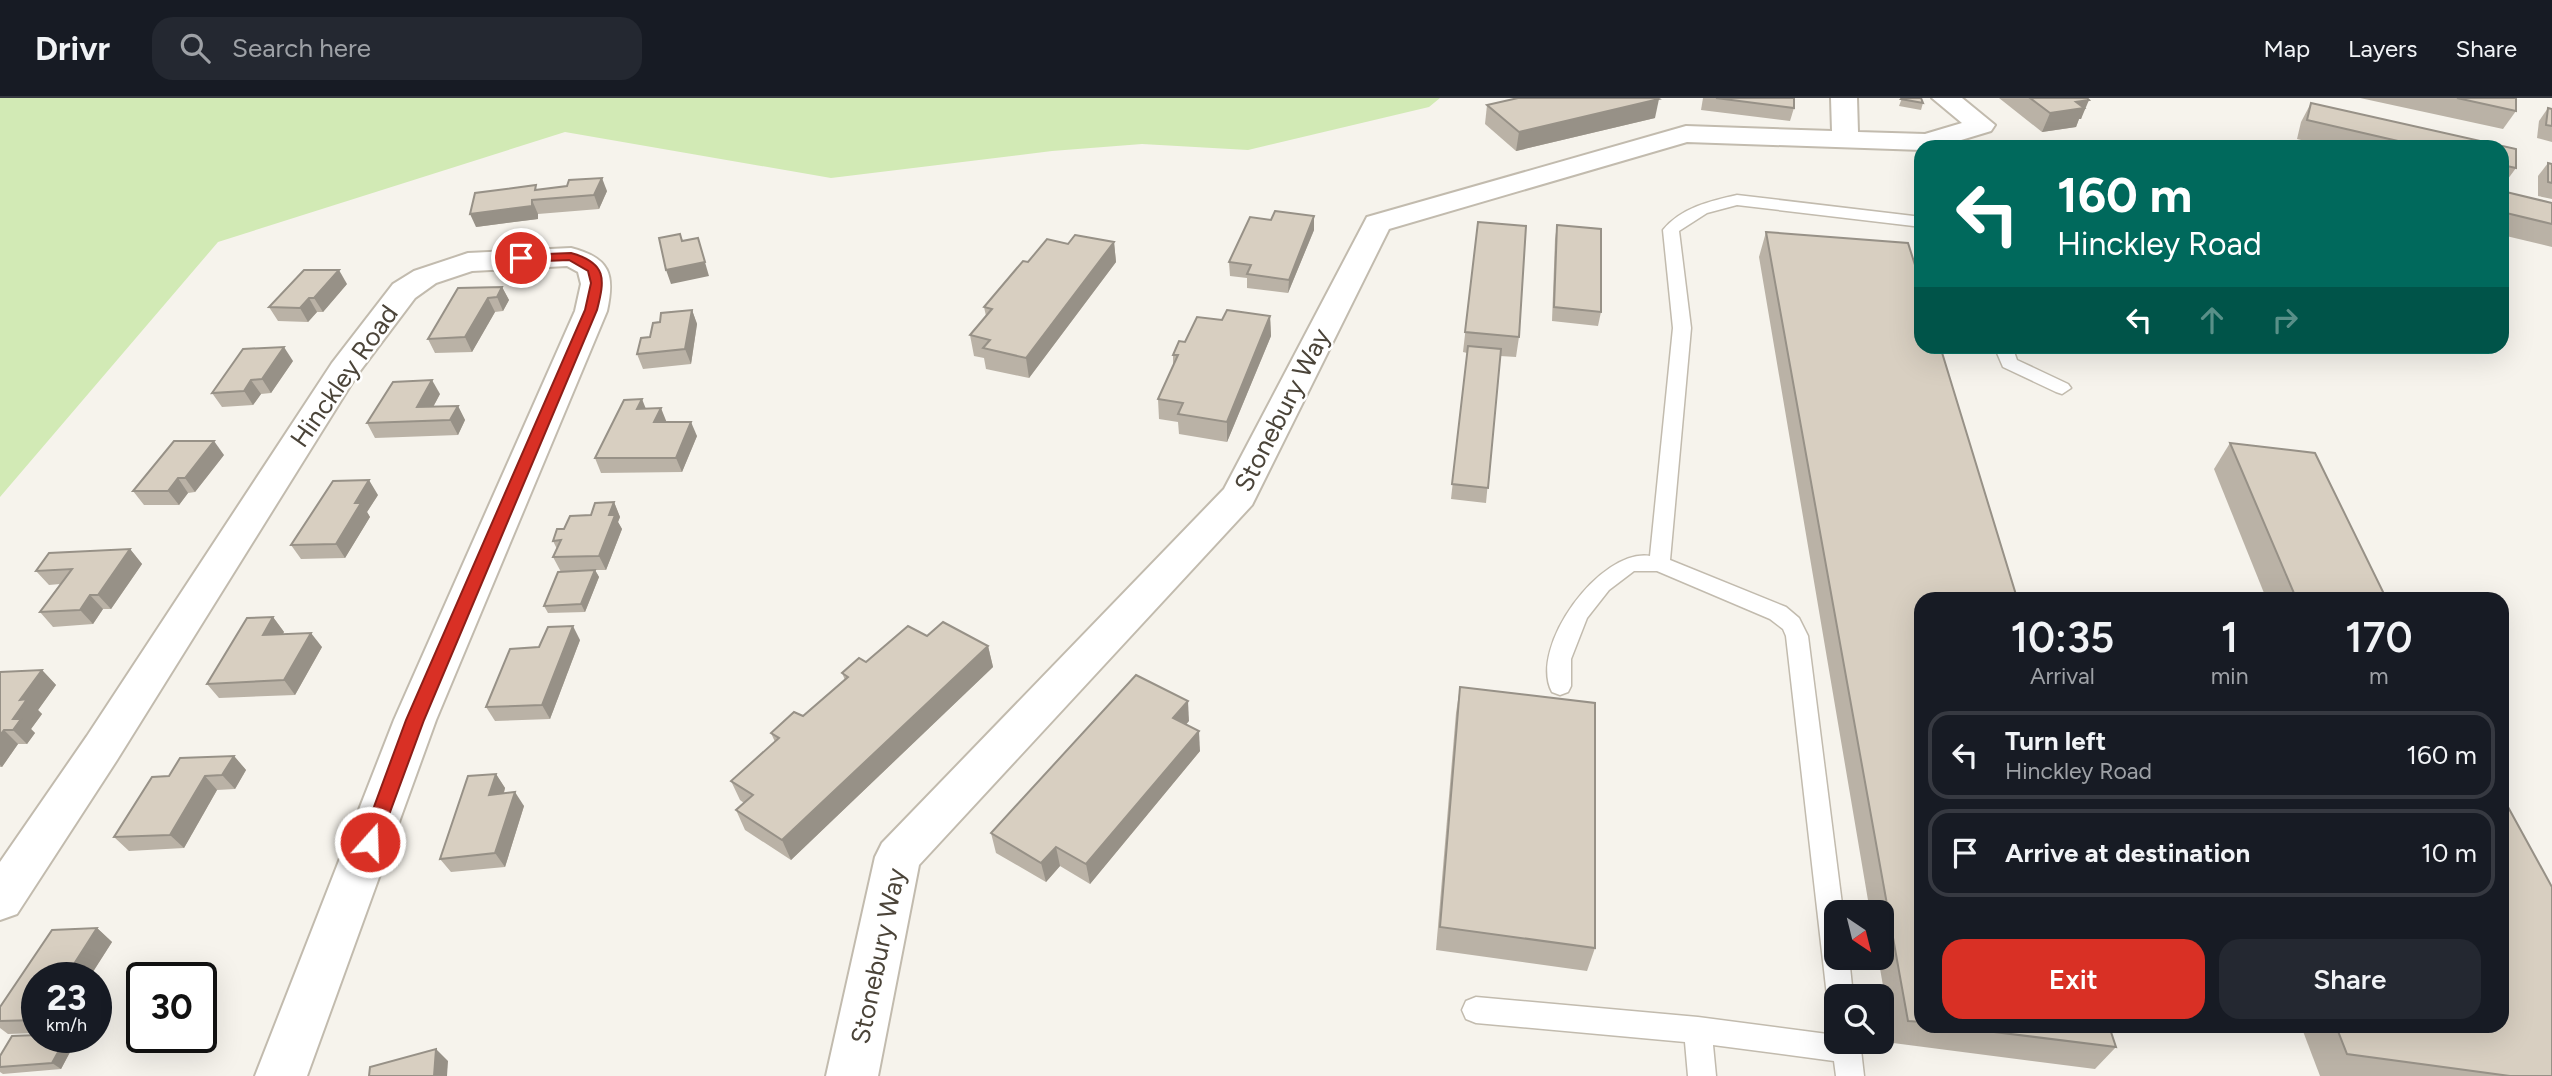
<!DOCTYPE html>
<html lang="en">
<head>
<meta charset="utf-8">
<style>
  :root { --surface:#171b24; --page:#242831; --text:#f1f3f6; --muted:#9ea1a6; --line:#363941; --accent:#d93025 }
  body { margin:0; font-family:Figtree,sans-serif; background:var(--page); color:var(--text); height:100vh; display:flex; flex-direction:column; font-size:26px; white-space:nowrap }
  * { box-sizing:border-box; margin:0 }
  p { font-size:23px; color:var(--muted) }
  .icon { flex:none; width:38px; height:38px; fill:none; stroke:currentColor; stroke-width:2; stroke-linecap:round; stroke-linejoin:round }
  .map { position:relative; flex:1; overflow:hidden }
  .sheet { position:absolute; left:1914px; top:494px; width:595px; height:441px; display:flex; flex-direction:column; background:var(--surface); border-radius:21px; box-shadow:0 7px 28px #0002 }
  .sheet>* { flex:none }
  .hud { position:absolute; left:1914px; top:42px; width:595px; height:214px; border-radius:21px; box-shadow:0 7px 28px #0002; background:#00695c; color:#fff; overflow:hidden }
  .needle { width:46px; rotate:145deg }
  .tools { position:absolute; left:1824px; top:802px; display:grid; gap:14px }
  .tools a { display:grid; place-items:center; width:70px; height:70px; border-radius:14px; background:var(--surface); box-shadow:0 7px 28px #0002; font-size:35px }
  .speed { position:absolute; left:21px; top:864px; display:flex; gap:14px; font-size:35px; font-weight:700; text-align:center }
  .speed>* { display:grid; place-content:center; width:91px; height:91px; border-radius:50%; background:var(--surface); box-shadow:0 7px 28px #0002; line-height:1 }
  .speed small { font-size:18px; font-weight:400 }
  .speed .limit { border:4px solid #111; border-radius:10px; background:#fff; color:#111 }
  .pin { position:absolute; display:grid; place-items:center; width:60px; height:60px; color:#fff; margin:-30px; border:4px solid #fff; border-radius:50%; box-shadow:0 2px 7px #0007 }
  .me { position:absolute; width:77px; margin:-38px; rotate:20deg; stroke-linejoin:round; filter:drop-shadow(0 0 5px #0008) }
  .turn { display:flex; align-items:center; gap:24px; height:147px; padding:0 28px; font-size:32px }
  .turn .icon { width:91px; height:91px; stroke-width:2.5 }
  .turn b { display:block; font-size:49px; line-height:60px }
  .lanes { display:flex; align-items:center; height:66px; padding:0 28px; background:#0003; justify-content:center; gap:35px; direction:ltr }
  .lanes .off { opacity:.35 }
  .eta { display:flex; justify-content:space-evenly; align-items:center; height:119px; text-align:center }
  .eta b { font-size:42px; font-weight:600; line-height:49px }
  .action { display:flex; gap:14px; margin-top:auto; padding:14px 28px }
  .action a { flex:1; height:80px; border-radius:21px; background:var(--accent); color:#fff; font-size:28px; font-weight:600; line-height:80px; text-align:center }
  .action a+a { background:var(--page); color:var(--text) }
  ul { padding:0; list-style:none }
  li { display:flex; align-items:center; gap:21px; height:88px; margin:0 14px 10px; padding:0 14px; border:4px solid var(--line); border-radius:21px }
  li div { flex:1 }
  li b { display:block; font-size:26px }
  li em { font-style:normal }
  header { display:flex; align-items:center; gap:42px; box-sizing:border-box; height:98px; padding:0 35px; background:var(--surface); border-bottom:2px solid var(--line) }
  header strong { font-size:33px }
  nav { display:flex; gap:38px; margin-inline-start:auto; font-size:24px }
  .search { width:490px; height:63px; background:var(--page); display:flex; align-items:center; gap:18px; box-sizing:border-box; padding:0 24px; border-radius:21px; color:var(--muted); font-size:26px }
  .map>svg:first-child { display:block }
  .green { fill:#d2eab5 }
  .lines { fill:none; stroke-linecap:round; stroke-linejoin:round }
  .service-casing { stroke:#c2bbae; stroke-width:3 }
  .minor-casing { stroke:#c2bbae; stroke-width:4 }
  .service { fill:#fff; fill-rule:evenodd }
  .minor { fill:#fff; fill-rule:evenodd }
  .wall { fill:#bab2a6 }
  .shaded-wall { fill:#979187 }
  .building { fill:#d8cfc1; stroke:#979187; stroke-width:2 }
  .route { fill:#d93025; stroke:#8d1f18; stroke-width:2 }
  .labels { text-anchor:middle; stroke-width:5; stroke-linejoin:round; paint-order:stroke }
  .street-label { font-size:26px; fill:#4b4439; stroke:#fff }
</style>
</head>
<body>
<header>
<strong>Drivr</strong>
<div class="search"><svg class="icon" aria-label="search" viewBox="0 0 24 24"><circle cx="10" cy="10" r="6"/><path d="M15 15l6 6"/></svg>Search here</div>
<nav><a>Map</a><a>Layers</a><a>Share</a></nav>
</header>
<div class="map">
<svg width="2552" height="978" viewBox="0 0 2552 978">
  <rect width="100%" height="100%" fill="#f6f3ec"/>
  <!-- green -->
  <polygon class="green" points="0,0 1440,0 1429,9 1248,52 1142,46 1052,53 831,80 565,34 218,144 0,399"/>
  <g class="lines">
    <!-- service casing -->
    <g class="service-casing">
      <g id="service">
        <path d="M1737,97L1922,119V129L1737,107L1707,115L1679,133L1691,230L1670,462L1786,509L1799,520L1808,538L1843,814H1836V859H1849L1853,898H1836V909L1830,907L1827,898L1786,538L1783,531L1770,521L1657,473H1634L1609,492L1587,520L1571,561V588L1568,594L1560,597L1552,594C1528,550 1600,450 1650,458L1673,230L1663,132C1681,110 1710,103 1737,97Z"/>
        <polygon points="1994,248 2012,248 2017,262 2068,286 2071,290 2062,296 2056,294 2003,269"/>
        <polygon points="1476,899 1698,919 1835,937 1836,935 1836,943 1860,943 1864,978 1836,978 1834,963 1713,947 1716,978 1688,978 1685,944 1476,925 1466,921 1462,912 1466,903"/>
      </g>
    </g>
    <!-- minor casing -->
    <g class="minor-casing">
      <g id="minor">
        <polygon points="1831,0 1857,0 1858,34 1925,36 1962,25 1932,0 1962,0 1995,27 1991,33 1938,49 1922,49 1922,52 1687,44 1389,131 1252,407 919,767 878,978 826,978 875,759 882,745 1224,391 1367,119 1686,28 1832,33"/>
        <path d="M571,150C610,160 615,176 607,213L436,622L307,978H255L394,622L575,213L581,186L578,174L567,168L472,173L436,185L415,200L357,277L117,662L17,816L0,822V764L87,638L332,265L393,186L414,173L468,155Z"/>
      </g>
    </g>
    <!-- service -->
    <use href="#service" class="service"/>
    <!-- minor -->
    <use href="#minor" class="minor"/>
  </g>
  <!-- wall -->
  <g class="wall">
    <polygon points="1703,0 1794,0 1794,10 1790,23 1701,12"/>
    <polygon points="1902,0 1923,5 1921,12 1899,8"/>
    <polygon points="1999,0 2087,0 2081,21 2079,21 2076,29 2042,34"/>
    <polygon points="2360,0 2516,0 2516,13 2503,31"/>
    <polygon points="2311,5 2516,51 2516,70 2502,89 2502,49 2330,49 2297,41 2301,24"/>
    <polygon points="1487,7 1655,20 1516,53 1485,26"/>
    <polygon points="2548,10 2552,11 2552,44 2537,40 2539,23"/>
    <polygon points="2548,65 2552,66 2552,101 2538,98 2538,78"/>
    <polygon points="538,92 607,93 599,111 538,116 538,121 476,129"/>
    <polygon points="2502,93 2552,105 2552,149 2502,137"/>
    <polygon points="1314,118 1314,132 1288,195 1247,190 1247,180 1230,178 1229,164 1271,122"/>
    <polygon points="1478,124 1519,239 1516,259 1500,258 1486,405 1451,401 1467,255 1463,254"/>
    <polygon points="1557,127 1601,214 1598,228 1552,223 1555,141"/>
    <polygon points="1766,134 1922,500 1922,928 2109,928 2116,949 2095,971 1893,945 1878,859 1881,859 1881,814 1870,814 1759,159"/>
    <polygon points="1114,144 1116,164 1029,280 986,271 984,260 974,258 970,237 986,218 984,209 1028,164 1068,146"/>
    <polygon points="347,186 323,214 317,214 308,224 278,223 269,209"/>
    <polygon points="502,189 509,202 503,213 495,214 472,254 435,255 428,241"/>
    <polygon points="692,212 697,226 691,266 643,271 637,256 660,224"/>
    <polygon points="1270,218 1271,238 1227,344 1179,336 1178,324 1159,321 1158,301 1173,268 1173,257 1185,244 1222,222"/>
    <polygon points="293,263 271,295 261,296 253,307 222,309 212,295"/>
    <polygon points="440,296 433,309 458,308 465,322 458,337 375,340 367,325"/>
    <polygon points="646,311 666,324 697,338 682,374 601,375 595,360"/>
    <polygon points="2230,345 2386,500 2266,500 2214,371"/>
    <polygon points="224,357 195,394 188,395 179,407 144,407 133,393"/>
    <polygon points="378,397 367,414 370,419 345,460 301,461 291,447"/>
    <polygon points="614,404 620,419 618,424 622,431 606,472 595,472 599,479 585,514 548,515 544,508 561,474 553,459 557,451 553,443 564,431"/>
    <polygon points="130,451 142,466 111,511 103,511 93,526 53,529 40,514 60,486 49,487 36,473"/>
    <polygon points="273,519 284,534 282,536 322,549 295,597 219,600 207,586"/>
    <polygon points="927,538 988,548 993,569 791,762 745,732 736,712 744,705 740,702 731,683 775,644 771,635 803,618 845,582 842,575"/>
    <polygon points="580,542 550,621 495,623 486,609 539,549"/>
    <polygon points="42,572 56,587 38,612 42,616 31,631 35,635 27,646 18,646 2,669 0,669 0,574"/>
    <polygon points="1460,589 1595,850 1587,873 1436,852 1456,615"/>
    <polygon points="1189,623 1186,626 1200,653 1090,786 1060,768 1046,784 996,755 991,735"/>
    <polygon points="234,658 246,672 235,691 217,692 184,750 129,753 114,739 169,678"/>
    <polygon points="496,676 505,690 504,695 524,708 505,769 451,774 440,761"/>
    <polygon points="97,830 112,844 89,880 37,880 37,935 8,936 0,930 0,909 52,832"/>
    <polygon points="2301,928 2502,928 2552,978 2320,978"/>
    <polygon points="77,941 61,971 3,976 0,974 0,958"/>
  </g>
  <!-- shaded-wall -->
  <g class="shaded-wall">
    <polygon points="2076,0 2089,2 2081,21 2079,21 2076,29 2042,34 2050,15"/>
    <polygon points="1659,1 1655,20 1516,53 1519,34"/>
    <polygon points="602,80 607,93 599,111 594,97"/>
    <polygon points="532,102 538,116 538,121 476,129 470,116"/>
    <polygon points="1314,118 1314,132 1288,195 1289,182"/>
    <polygon points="698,140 709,178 671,186 666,172"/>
    <polygon points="1114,144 1116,164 1029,280 1026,260"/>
    <polygon points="339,172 347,186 323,214 314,200"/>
    <polygon points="502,189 509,202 503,213 497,199"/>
    <polygon points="309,200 317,214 308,224 300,210"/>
    <polygon points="488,200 495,214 472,254 465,239"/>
    <polygon points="692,212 697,226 691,266 685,251"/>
    <polygon points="1270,218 1271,238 1227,344 1227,324"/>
    <polygon points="284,249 293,263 271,295 262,281"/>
    <polygon points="251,282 261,296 253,307 244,293"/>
    <polygon points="432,282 440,296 425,324 417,309"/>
    <polygon points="642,301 648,316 637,311"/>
    <polygon points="458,308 465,322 458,337 450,322"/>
    <polygon points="661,310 667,325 654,324"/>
    <polygon points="691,324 697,338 682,374 676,360"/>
    <polygon points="214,343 224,357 195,394 185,380"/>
    <polygon points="178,380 188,395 179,407 168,393"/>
    <polygon points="369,382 378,397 367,414 370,419 345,460 336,446 355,405"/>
    <polygon points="614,404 620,419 618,424 622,431 606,472 599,458 609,417"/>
    <polygon points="130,451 142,466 111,511 98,497"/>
    <polygon points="595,472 599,479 585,514 581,506"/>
    <polygon points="90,497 103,511 93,526 80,512"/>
    <polygon points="273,519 284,534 274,551 263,537"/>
    <polygon points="573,528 580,542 550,621 542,607"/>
    <polygon points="311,535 322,549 295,597 284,582"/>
    <polygon points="988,548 993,569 791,762 782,742"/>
    <polygon points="42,572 56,587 38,612 42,616 31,631 35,635 27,646 13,632 13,621 20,602"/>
    <polygon points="1188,603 1189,623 1174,640 1173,620"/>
    <polygon points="4,632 18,646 2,669 0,667 0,637"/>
    <polygon points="1199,633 1200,653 1090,786 1086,766"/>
    <polygon points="234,658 246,672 235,691 222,677"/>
    <polygon points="496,676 505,690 499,711 489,697"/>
    <polygon points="205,678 217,692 184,750 170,737"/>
    <polygon points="515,694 524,708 505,769 495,755"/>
    <polygon points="1056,749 1060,768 1046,784 1041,765"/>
    <polygon points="97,830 112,844 89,880 65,880"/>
    <polygon points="96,900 102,905 96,914"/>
    <polygon points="66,940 75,940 77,941 61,971 52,965"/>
    <polygon points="436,951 448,963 447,978 434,978"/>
  </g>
  <!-- building -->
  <g class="building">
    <polygon points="1518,0 1657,0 1659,1 1519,34 1487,7"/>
    <polygon points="1716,0 1794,0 1794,10"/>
    <polygon points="1902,0 1921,0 1923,5 1901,1"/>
    <polygon points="2030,0 2087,0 2089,2 2076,4 2084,10 2050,15"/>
    <polygon points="2457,0 2516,0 2516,13"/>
    <polygon points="2311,5 2516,51 2516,70 2502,67 2502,49 2424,49 2307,22"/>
    <polygon points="2548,10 2552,11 2552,28 2546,27"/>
    <polygon points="2548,65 2552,66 2552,85 2548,84"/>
    <polygon points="602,80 594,97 532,102 532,108 470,116 475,95 536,87 535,92 567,88 569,82"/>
    <polygon points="2502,93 2552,105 2552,126 2502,114"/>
    <polygon points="1275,113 1314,118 1289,182 1247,176 1251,167 1229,164 1250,119 1271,122"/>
    <polygon points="1478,124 1526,128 1519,239 1465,234"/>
    <polygon points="1557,127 1601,131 1601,214 1554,209"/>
    <polygon points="1766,134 1908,145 1922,189 1922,248 1940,248 2017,500 1922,500 1922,924 1908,923"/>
    <polygon points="680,136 682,143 698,140 705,164 666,172 659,140"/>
    <polygon points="1075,137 1114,144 1026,260 983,250 990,242 970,237 992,211 984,209 1023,163 1028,164 1047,141 1068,146"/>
    <polygon points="304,172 339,172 314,200 309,200 300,210 269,209"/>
    <polygon points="502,189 497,199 488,200 465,239 428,241 458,190"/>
    <polygon points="692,212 685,251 637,256 641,240 650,239 653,225 660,224 661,215"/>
    <polygon points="1227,212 1270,218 1227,324 1178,316 1183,305 1158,301 1178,257 1173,257 1179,243 1185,244 1197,219 1222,222"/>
    <polygon points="1468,248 1501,251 1488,390 1452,386"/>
    <polygon points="284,249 262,281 251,282 244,293 212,295 243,251"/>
    <polygon points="432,282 417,309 458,308 450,322 367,325 393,284"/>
    <polygon points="642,301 637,311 661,310 654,324 691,324 676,360 595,360 624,302"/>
    <polygon points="174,343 214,343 185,380 178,380 168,393 133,393"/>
    <polygon points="2230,345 2315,355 2386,500 2296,500"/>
    <polygon points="369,382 355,405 361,405 336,446 291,447 333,383"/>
    <polygon points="614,404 609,417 615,417 599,458 553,459 561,442 553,443 557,431 564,431 570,418 591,417 595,405"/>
    <polygon points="130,451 98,497 90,497 80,512 40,514 72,471 36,473 49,455"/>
    <polygon points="595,472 581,506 544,508 558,474"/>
    <polygon points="273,519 263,537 311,535 284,582 207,586 247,520"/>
    <polygon points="943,524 988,548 782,742 736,712 753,697 731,683 779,640 771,635 794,614 803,618 848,579 842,575 859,560 866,564 908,528 927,538"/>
    <polygon points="573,528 542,607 486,609 510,551 539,549 548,529"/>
    <polygon points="42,572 20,602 27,601 13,621 21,621 13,632 4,632 0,637 0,574"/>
    <polygon points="1136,577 1188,603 1173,620 1199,633 1086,766 1056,749 1041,765 991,735"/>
    <polygon points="1460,589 1595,605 1595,850 1440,829"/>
    <polygon points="234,658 222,677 205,678 170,737 114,739 152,679 169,678 180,660"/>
    <polygon points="496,676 489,697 515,694 495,755 440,761 468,678"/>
    <polygon points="2502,698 2552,789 2552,978 2510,978 2347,956 2336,928 2502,928"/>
    <polygon points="97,830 65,880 37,880 37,922 0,923 0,909 52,832"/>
    <polygon points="1946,928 2109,928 2116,949"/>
    <polygon points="37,937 37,940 66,940 52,965 0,969 0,958 12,938"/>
    <polygon points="436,951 434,978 369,978 370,969"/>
  </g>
  <!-- route -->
  <path class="route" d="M571,155C607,165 605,181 597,212L424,622L379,744L377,749L370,752L363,749L361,744L406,622L585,212L591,185L588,173L569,162L521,164L515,160L521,157Z"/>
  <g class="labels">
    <!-- street labels -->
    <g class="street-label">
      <text transform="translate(344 278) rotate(-55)" y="9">Hinckley Road</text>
      <text transform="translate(1282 312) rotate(-63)" y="9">Stonebury Way</text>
      <text transform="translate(878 858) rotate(-78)" y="9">Stonebury Way</text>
    </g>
  </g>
</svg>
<div class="tools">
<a><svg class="needle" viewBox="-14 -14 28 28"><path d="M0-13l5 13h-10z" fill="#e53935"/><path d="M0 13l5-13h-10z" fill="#9ea1a6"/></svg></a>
<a><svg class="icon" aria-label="search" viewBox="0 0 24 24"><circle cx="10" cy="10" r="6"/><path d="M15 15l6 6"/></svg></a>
</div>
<div class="speed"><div>23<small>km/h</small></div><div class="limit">30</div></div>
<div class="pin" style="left:521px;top:160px;background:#d93025"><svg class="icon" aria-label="arrive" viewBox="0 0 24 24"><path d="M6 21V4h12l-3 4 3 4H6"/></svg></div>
<svg class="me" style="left:370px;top:744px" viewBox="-20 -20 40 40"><circle r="17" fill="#d93025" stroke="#fff" stroke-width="3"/><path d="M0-11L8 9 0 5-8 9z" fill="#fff"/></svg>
<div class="hud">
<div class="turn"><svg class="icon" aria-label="left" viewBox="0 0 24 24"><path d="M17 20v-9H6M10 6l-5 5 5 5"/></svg><div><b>160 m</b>Hinckley Road</div></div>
<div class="lanes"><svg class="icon" aria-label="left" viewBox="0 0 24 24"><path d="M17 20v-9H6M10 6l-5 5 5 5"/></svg><svg class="icon off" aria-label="ahead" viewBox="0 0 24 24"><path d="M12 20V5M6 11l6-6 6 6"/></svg><svg class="icon off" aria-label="right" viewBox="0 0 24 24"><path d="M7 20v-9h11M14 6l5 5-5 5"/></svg></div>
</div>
<section class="sheet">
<div class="eta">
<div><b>10:35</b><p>Arrival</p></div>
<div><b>1</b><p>min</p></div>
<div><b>170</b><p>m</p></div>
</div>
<ul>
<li><svg class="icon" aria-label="left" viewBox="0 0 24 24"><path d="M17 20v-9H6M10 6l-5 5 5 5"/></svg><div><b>Turn left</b><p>Hinckley Road</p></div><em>160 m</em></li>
<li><svg class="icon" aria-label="arrive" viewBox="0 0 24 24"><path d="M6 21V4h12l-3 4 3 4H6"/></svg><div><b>Arrive at destination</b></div><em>10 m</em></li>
</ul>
<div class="action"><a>Exit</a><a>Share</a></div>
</section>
</div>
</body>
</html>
